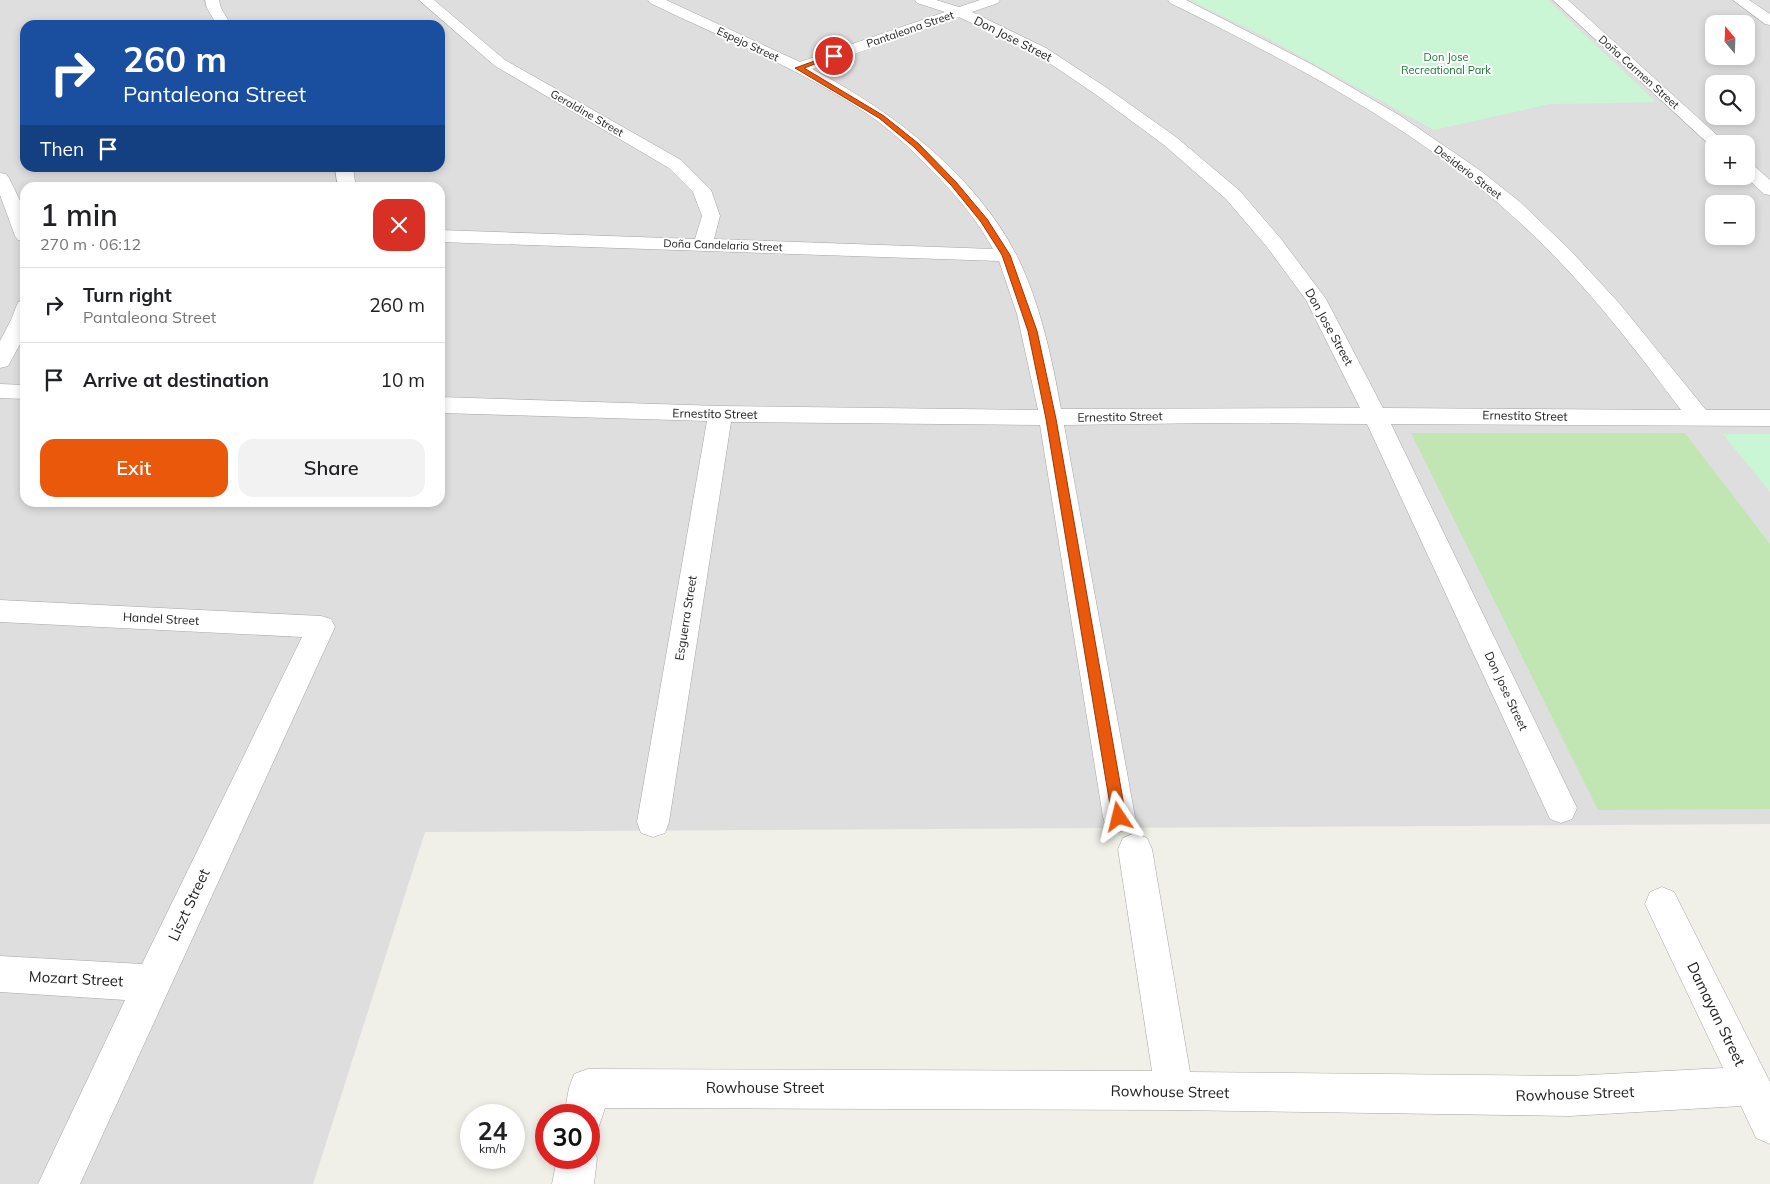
<!DOCTYPE html>
<html lang="en">
<head>
<meta charset="utf-8">
<style>
  :root { --surface:#fff; --page:#f2f2f2; --text:#202124; --muted:#757577; --line:#e0e0e0; --accent:#ea580c }
  body { margin:0; font-family:Mulish,sans-serif; background:var(--page); color:var(--text); height:100vh; display:flex; flex-direction:column; font-size:19px; white-space:nowrap }
  * { box-sizing:border-box; margin:0 }
  p { font-size:16px; color:var(--muted) }
  .icon { flex:none; width:28px; height:28px; fill:none; stroke:currentColor; stroke-width:2; stroke-linecap:round; stroke-linejoin:round }
  .map { position:relative; flex:1; overflow:hidden }
  .side { position:absolute; left:20px; top:182px; width:425px; height:325px; display:flex; flex-direction:column; background:var(--surface); border-radius:15px; box-shadow:0 2px 8px #0003 }
  .side>* { flex:none }
  .hud { position:absolute; left:20px; top:20px; width:425px; height:152px; border-radius:15px; box-shadow:0 2px 8px #0003; background:#1a4fa0; color:#fff; overflow:hidden }
  .needle { width:32px; rotate:341deg }
  .controls { position:absolute; left:1705px; top:15px; display:grid; gap:10px }
  .controls a { display:grid; place-items:center; width:50px; height:50px; border-radius:10px; background:var(--surface); box-shadow:0 2px 8px #0003; font-size:25px }
  .speed { position:absolute; left:460px; top:1104px; display:flex; gap:10px; font-size:25px; font-weight:700; text-align:center }
  .speed>* { display:grid; place-content:center; width:65px; height:65px; border-radius:50%; background:var(--surface); box-shadow:0 2px 8px #0003; line-height:1 }
  .speed small { font-size:12px; font-weight:400 }
  .speed .limit { border:8px solid #d22; background:#fff; color:#111 }
  .pin { position:absolute; display:grid; place-items:center; width:42px; height:42px; color:#fff; margin:-21px; border:2px solid #fff; border-radius:50%; box-shadow:0 1px 5px #0007 }
  .me { position:absolute; width:55px; margin:-28px; rotate:350deg; stroke-linejoin:round; filter:drop-shadow(0 0 4px #0008) }
  .turn { display:flex; align-items:center; gap:18px; height:105px; padding:0 20px; font-size:22px }
  .turn .icon { width:65px; height:65px; stroke-width:2.5 }
  .turn b { display:block; font-size:35px; line-height:42px }
  .then { display:flex; align-items:center; height:48px; padding:0 20px; background:#0003; gap:10px; font-size:19px }
  .round { display:grid; place-items:center; flex:none; width:52px; height:52px; border-radius:15px; background:var(--page) }
  .summary { display:flex; align-items:center; justify-content:space-between; height:85px; padding:0 20px }
  h1 { font-size:30px; font-weight:600; line-height:38px }
  .action { display:flex; gap:10px; margin-top:auto; padding:10px 20px }
  .action a { flex:1; height:58px; border-radius:15px; background:var(--accent); color:#fff; font-size:20px; font-weight:600; line-height:58px; text-align:center }
  .action a+a { background:var(--page); color:var(--text) }
  ul { padding:0; list-style:none }
  li { display:flex; align-items:center; gap:15px; height:75px; padding:0 20px; border-top:1px solid var(--line) }
  li div { flex:1 }
  li b { display:block; font-size:19px }
  li em { font-style:normal }
  .map>svg:first-child { display:block }
  .residential { fill:#dfdede; fill-rule:evenodd }
  .grass { fill:#c1e6b3 }
  .park { fill:#caf6d6 }
  .lines { fill:none; stroke-linecap:round; stroke-linejoin:round }
  .minor-casing { stroke:#a5a5a5; stroke-width:1 }
  .minor { fill:#fff; fill-rule:evenodd }
  .route { fill:#ea580c; stroke:#983908 }
  .labels { text-anchor:middle; stroke-width:4; stroke-linejoin:round; paint-order:stroke }
  .far-street-label { font-size:11px; fill:#212121; stroke:#fff }
  .far-park-label { font-size:11px; fill:#157932; stroke:#fff }
  .street-label { font-size:12px; fill:#212121; stroke:#fff }
  .near-street-label { font-size:15px; fill:#212121; stroke:#fff }
</style>
</head>
<body>
<div class="map">
<svg width="1770" height="1184" viewBox="0 0 1770 1184">
  <rect width="100%" height="100%" fill="#f0efe8"/>
  <!-- residential -->
  <path class="residential" d="M0,0H1770V824L425,832L313,1184H0ZM1714,24H1746V56H1714ZM25,25H440V168H25ZM1714,84H1746V116H1714ZM1714,144H1746V176H1714ZM25,188H440V502H25ZM1714,204H1746V236H1714Z"/>
  <!-- grass -->
  <polygon class="grass" points="1411,433 1685,433 1770,544 1770,809 1598,810"/>
  <!-- park -->
  <g class="park">
    <polygon points="1190,0 1548,0 1656,102 1550,104 1434,130 1266,37"/>
    <polygon points="1723,434 1770,434 1770,492"/>
  </g>
  <g class="lines">
    <!-- minor casing -->
    <g class="minor-casing">
      <g id="minor">
        <polygon points="205,0 219,0 221,8 231,25 217,25 207,8"/>
        <path d="M419,0H434L505,60L681,160L711,190L720,216L714,239L993,249C979,223 960,200 940,179C920,158 899,137 876,120C807,71 726,40 650,3L648,0H666L800,62L945,12L917,3L915,0H936L959,7L980,0H1000L998,3L972,12L1046,48L1107,88L1176,137L1240,191L1281,239L1326,299L1383,408L1681,410C1635,349 1588,287 1532,234C1429,134 1298,66 1170,3L1168,0H1186L1313,65L1399,115L1481,171L1520,202L1571,251L1619,303L1706,410H1770V426L1391,424L1577,808L1572,819L1561,823L1550,819L1367,424L1214,423L1064,425L1135,817L1131,828L1119,832L1107,828L1103,817L1040,425L731,422L669,822L665,833L653,837L641,833L637,822L707,421L440,413V397L720,406L1038,410L1017,314L999,261L440,242V230L695,239L702,216L693,192L669,168L495,66ZM959,17L1036,54L1095,94L1164,145L1226,199L1267,247L1306,300L1360,408L1061,409C1052,358 1040,303 1017,256C976,175 891,110 812,69Z"/>
        <polygon points="1553,0 1568,0 1727,144 1714,144 1713,148"/>
        <polygon points="1733,0 1749,0 1770,14 1770,25 1765,24"/>
        <polygon points="1746,163 1752,164 1770,180 1770,195 1764,194 1745,176 1746,176"/>
        <polygon points="335,168 353,168 356,188 338,188"/>
        <polygon points="0,173 6,174 9,178 25,211 25,242 18,240 15,236 0,195"/>
        <polygon points="25,300 25,335 8,366 0,368 0,341 11,320 18,302"/>
        <polygon points="0,384 25,385 25,399 0,398"/>
        <polygon points="0,600 321,616 331,619 335,627 80,1184 38,1184 125,1000 0,992 0,956 142,964 302,637 0,622"/>
        <polygon points="1135,833 1147,838 1152,849 1190,1072 1570,1076 1723,1068 1645,904 1650,892 1662,887 1674,892 1770,1082 1770,1144 1756,1138 1741,1106 1570,1116 1174,1110 605,1108 598,1129 589,1133 589,1115 564,1115 569,1088 574,1074 588,1069 1152,1071 1118,849 1123,838"/>
        <polygon points="589,1143 591,1144 597,1158 594,1184 552,1184 557,1158 589,1158"/>
      </g>
    </g>
    <!-- minor -->
    <use href="#minor" class="minor"/>
  </g>
  <!-- route -->
  <polygon class="route" points="831,55 837,56 804,68 884,116 919,144 956,182 987,219 1010,255 1037,331 1056,419 1126,817 1124,822 1119,823 1114,822 1112,817 1046,419 1028,331 1002,255 981,222 951,185 914,147 879,118 795,68"/>
  <g class="labels">
    <!-- far-street labels -->
    <g class="far-street-label">
      <text transform="translate(910 29) rotate(-19)" y="4">Pantaleona Street</text>
      <text transform="translate(748 44) rotate(25)" y="4">Espejo Street</text>
      <text transform="translate(1639 72) rotate(42)" y="4">Doña Carmen Street</text>
      <text transform="translate(587 113) rotate(30)" y="4">Geraldine Street</text>
      <text transform="translate(1468 172) rotate(37)" y="4">Desiderio Street</text>
      <text transform="translate(723 245) rotate(2)" y="4">Doña Candelaria Street</text>
    </g>
    <!-- far-park labels -->
    <g class="far-park-label">
      <text x="1446" y="61">Don Jose<tspan x="1446" dy="13">Recreational Park</tspan></text>
    </g>
    <!-- street labels -->
    <g class="street-label">
      <text transform="translate(1013 39) rotate(27)" y="4">Don Jose Street</text>
      <text transform="translate(1329 327) rotate(61)" y="4">Don Jose Street</text>
      <text transform="translate(715 414) rotate(1)" y="4">Ernestito Street</text>
      <text transform="translate(1525 416) rotate(1)" y="4">Ernestito Street</text>
      <text transform="translate(1120 417) rotate(-1)" y="4">Ernestito Street</text>
      <text transform="translate(686 618) rotate(-81)" y="4">Esguerra Street</text>
      <text transform="translate(161 619) rotate(3)" y="4">Handel Street</text>
      <text transform="translate(1506 691) rotate(65)" y="4">Don Jose Street</text>
    </g>
    <!-- near-street labels -->
    <g class="near-street-label">
      <text transform="translate(189 905) rotate(-65)" y="5">Liszt Street</text>
      <text transform="translate(76 979) rotate(3)" y="5">Mozart Street</text>
      <text transform="translate(1716 1014) rotate(64)" y="5">Damayan Street</text>
      <text x="765" y="1093">Rowhouse Street</text>
      <text transform="translate(1170 1092) rotate(1)" y="5">Rowhouse Street</text>
      <text transform="translate(1575 1094) rotate(-2)" y="5">Rowhouse Street</text>
    </g>
  </g>
</svg>
<div class="controls">
<a><svg class="needle" viewBox="-14 -14 28 28"><path d="M0-13l5 13h-10z" fill="#e53935"/><path d="M0 13l5-13h-10z" fill="#757577"/></svg></a>
<a><svg class="icon" aria-label="search" viewBox="0 0 24 24"><circle cx="10" cy="10" r="6"/><path d="M15 15l6 6"/></svg></a>
<a>+</a>
<a>−</a>
</div>
<div class="speed"><div>24<small>km/h</small></div><div class="limit">30</div></div>
<div class="pin" style="left:834px;top:56px;background:#d93025"><svg class="icon" aria-label="arrive" viewBox="0 0 24 24"><path d="M6 21V4h12l-3 4 3 4H6"/></svg></div>
<svg class="me" style="left:1119px;top:817px" viewBox="-20 -20 40 40"><path d="M0-17L14 15 0 8-14 15z" fill="#ea580c" stroke="#fff" stroke-width="4"/></svg>
<div class="hud">
<div class="turn"><svg class="icon" aria-label="right" viewBox="0 0 24 24"><path d="M7 20v-9h11M14 6l5 5-5 5"/></svg><div><b>260 m</b>Pantaleona Street</div></div>
<div class="then">Then<svg class="icon" aria-label="arrive" viewBox="0 0 24 24"><path d="M6 21V4h12l-3 4 3 4H6"/></svg></div>
</div>
<section class="side">
<div class="summary"><div><h1>1 min</h1><p>270 m · 06:12</p></div><a class="round" style="background:#d93025;color:#fff"><svg class="icon" aria-label="close" viewBox="0 0 24 24"><path d="M6 6l12 12M18 6L6 18"/></svg></a></div>
<ul>
<li><svg class="icon" aria-label="right" viewBox="0 0 24 24"><path d="M7 20v-9h11M14 6l5 5-5 5"/></svg><div><b>Turn right</b><p>Pantaleona Street</p></div><em>260 m</em></li>
<li><svg class="icon" aria-label="arrive" viewBox="0 0 24 24"><path d="M6 21V4h12l-3 4 3 4H6"/></svg><div><b>Arrive at destination</b></div><em>10 m</em></li>
</ul>
<div class="action"><a>Exit</a><a>Share</a></div>
</section>
</div>
</body>
</html>
